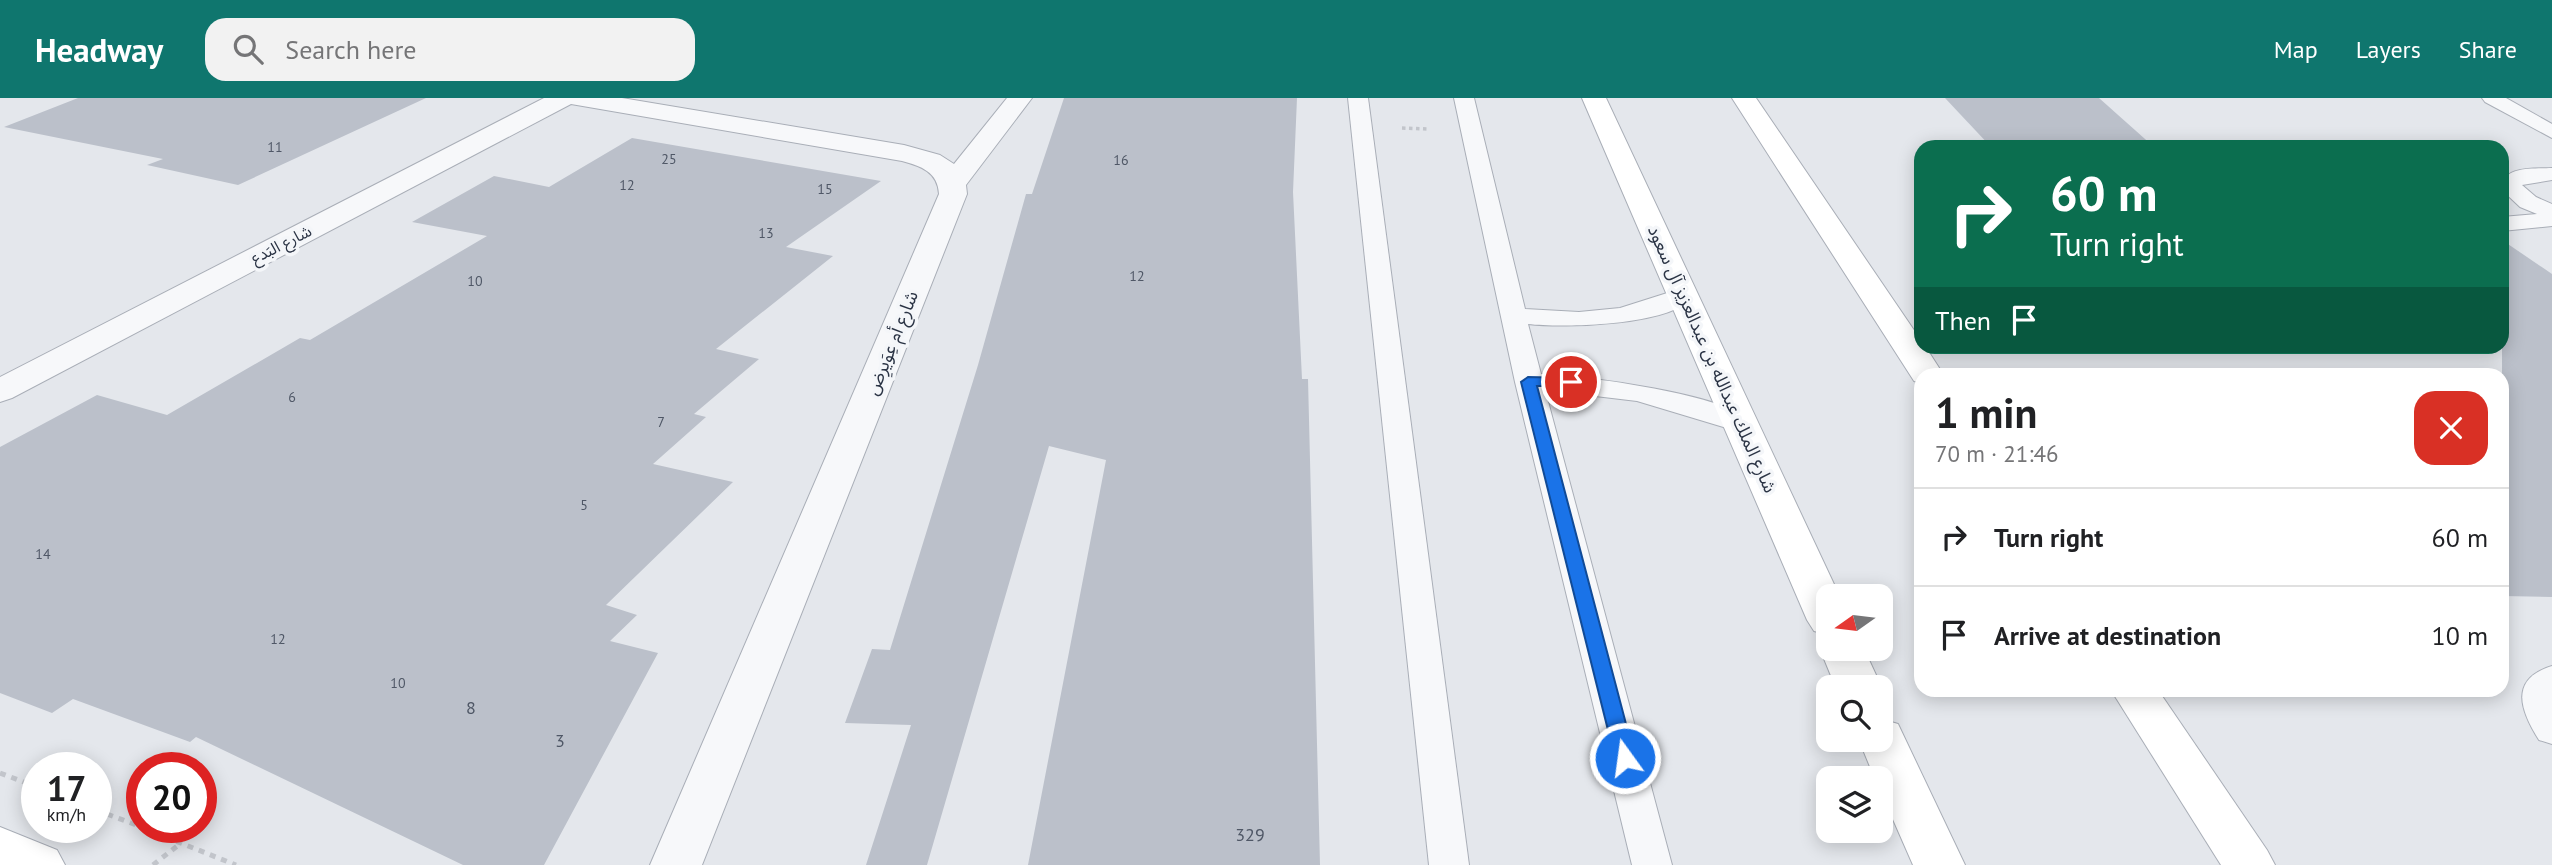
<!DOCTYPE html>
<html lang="en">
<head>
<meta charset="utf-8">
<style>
  :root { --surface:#fff; --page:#f2f2f2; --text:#202124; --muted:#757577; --line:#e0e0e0; --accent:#0f766e }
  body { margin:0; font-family:"PT Sans","Noto Sans Arabic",sans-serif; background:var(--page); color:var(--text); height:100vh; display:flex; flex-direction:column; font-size:26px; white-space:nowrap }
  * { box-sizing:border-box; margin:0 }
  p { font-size:23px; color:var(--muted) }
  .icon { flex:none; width:38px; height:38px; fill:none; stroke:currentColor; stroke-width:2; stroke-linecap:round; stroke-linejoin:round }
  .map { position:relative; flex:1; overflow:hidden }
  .details { position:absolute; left:1914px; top:270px; width:595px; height:329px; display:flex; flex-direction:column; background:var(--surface); border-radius:21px; box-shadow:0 4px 18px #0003 }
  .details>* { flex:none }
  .hud { position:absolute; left:1914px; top:42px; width:595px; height:214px; border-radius:21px; box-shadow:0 4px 18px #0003; background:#0b6e4f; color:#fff; overflow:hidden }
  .needle { width:46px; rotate:256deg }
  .fabs { position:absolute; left:1816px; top:486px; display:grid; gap:14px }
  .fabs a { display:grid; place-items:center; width:77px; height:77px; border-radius:14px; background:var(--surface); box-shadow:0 4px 18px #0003; font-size:35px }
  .speed { position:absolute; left:21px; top:654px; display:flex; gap:14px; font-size:35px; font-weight:700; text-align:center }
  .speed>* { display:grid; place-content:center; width:91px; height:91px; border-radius:50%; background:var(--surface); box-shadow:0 4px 18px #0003; line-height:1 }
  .speed small { font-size:18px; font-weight:400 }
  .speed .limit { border:10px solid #d22; background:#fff; color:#111 }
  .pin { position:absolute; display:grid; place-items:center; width:60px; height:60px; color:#fff; margin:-30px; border:4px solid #fff; border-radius:50%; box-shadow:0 2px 7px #0007 }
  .me { position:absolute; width:77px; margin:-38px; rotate:346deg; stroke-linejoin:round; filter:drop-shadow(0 0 5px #0008) }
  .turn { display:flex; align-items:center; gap:24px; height:147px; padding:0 21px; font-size:32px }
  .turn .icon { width:91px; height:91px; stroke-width:2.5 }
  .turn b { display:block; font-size:49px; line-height:60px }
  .then { display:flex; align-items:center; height:66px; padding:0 21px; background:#0003; gap:14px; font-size:26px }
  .round { display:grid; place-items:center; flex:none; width:74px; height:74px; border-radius:21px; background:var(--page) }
  .overview { display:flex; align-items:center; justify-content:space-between; height:119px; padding:0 21px }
  h1 { font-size:42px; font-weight:800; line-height:52px }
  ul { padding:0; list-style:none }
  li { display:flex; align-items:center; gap:21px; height:98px; padding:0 21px; border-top:2px solid var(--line) }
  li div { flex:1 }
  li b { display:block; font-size:26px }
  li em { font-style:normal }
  header { display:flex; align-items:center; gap:42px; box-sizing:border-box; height:98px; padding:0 35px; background:var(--accent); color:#fff }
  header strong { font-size:33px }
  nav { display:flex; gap:38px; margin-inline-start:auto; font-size:24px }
  .search { width:490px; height:63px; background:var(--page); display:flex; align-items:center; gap:18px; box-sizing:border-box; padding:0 24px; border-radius:21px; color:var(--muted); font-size:26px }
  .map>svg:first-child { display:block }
  .building { fill:#bbc0ca }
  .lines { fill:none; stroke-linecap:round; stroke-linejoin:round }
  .lane-casing { stroke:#a9aeb7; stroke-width:2 }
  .street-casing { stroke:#a9aeb7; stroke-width:2 }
  .secondary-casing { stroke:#a9aeb7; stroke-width:2 }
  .path-far1 { stroke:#c2c5cb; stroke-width:3.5; stroke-dasharray:3.5 3.5; stroke-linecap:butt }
  .path { stroke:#c2c5cb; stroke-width:5; stroke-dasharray:6 6; stroke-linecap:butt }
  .lane { fill:#f7f8fa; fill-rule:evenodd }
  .street { fill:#f7f8fa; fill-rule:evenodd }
  .secondary { fill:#fff; fill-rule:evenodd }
  .route { fill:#1a73e8; stroke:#114b97; stroke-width:2 }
  .labels { text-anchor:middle; stroke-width:7; stroke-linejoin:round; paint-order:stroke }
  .number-label { font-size:14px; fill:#4f5766 }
  .far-street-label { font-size:16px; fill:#2b3445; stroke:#f4f6f9 }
  .street-label { font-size:18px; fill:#2b3445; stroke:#f4f6f9 }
  .near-number-label { font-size:18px; fill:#4f5766 }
</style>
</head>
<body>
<header>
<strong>Headway</strong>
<div class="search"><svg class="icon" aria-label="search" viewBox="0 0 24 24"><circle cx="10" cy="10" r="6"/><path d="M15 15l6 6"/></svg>Search here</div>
<nav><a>Map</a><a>Layers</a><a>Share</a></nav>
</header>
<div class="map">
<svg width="2552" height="767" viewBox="0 0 2552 767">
  <rect width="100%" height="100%" fill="#e4e7ec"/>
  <!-- building -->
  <g class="building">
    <polygon points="78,0 426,0 238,87 147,67 163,61 4,29"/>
    <polygon points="1064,0 1297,0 1293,94 1302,281 1308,281 1320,767 1028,767 1106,362 1049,348 927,767 866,767 911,627 845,625 872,551 890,552 978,267 1026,96 1032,96"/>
    <polygon points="1945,0 2099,0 2154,49 1991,49"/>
    <polygon points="632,40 881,83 786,149 833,158 716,251 759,261 694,316 706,319 653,366 733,384 606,507 637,517 610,543 658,555 544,767 463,767 196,639 190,644 73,601 52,615 0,595 0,349 97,297 167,317 300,240 310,242 487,138 412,124 494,78 549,89"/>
    <polygon points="2502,142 2552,176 2552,499 2502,498"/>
  </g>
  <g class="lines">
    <!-- lane casing -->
    <g class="lane-casing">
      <g id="lane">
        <polygon points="1348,0 1368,0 1469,767 1429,767"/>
        <path d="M1454,0H1474L1525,211L1579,214L1620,210L1683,190L1692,192L1695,197C1674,228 1564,230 1528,226L1541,276C1579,277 1734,297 1754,326L1750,332L1740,334L1637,303L1545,292L1672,767H1632L1515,284Z"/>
        <polygon points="2482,0 2506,0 2552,26 2552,40 2485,4"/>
        <path d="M2552,70V82L2522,87L2536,99L2552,106V128L2502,133V119L2537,116L2520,109L2503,93C2499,67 2534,71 2552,70Z"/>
        <path d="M2552,568V646L2539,642C2520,612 2509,581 2552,568Z"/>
      </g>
    </g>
    <!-- street casing -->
    <g class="street-casing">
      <path id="street" d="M544,0H622L904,47L940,57L954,66L1007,0H1032L966,87L967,96L702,767H650L939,96C938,74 921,68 902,63L571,6L12,300L0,304V279Z"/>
    </g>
    <!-- secondary casing -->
    <g class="secondary-casing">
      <g id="secondary">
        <polygon points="1582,0 1606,0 1840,499 1829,499 1829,537 1814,533 1807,522"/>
        <polygon points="1732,0 1756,0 1922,244 1922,248 1925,248 1943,276 1922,276 1922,285 1914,283"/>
        <polygon points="1829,539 1829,551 1864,551 1882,590 1881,591 1836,590 1820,551"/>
        <polygon points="2111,592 2158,592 2267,752 2275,767 2221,767"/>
        <polygon points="1881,621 1898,626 1965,767 1913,767 1881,694 1881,681 1875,681 1859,642 1881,642"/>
        <polygon points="0,729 57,752 65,767 0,767"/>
      </g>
    </g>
    <!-- path-far1 -->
    <polyline class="path-far1" points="1402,30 1428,31"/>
    <!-- path -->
    <g class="path">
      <polyline points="0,675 37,689"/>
      <polyline points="96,712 142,729"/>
      <polyline points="143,730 236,767"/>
      <polyline points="153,767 181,745"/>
    </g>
    <!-- lane -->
    <use href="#lane" class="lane"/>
    <!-- street -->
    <use href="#street" class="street"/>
    <!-- secondary -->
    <use href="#secondary" class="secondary"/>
  </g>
  <!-- route -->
  <polygon class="route" points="1528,279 1571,280 1578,284 1571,288 1537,288 1635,660 1632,665 1625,667 1618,665 1615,660 1521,284"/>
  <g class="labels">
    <!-- number labels -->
    <g class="number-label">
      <text x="275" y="54">11</text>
      <text x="669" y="66">25</text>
      <text x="1121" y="67">16</text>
      <text x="627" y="92">12</text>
      <text x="825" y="96">15</text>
      <text x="766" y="140">13</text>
      <text x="1137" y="183">12</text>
      <text x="475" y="188">10</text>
      <text x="292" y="304">6</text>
      <text x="661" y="329">7</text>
      <text x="584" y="412">5</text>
      <text x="43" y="461">14</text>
      <text x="278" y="546">12</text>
      <text x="398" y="590">10</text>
    </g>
    <!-- far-street labels -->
    <g class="far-street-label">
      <text transform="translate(281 146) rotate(-27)" y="6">شارع البَدع</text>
    </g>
    <!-- street labels -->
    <g class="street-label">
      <text transform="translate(892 245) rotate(-68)" y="6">شارع أم عِوَيرِض</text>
      <text transform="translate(1712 261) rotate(66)" y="6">شارع الملك عبدالله بن عبدالعزيز آل سعود</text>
    </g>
    <!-- near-number labels -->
    <g class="near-number-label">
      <text x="471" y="616">8</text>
      <text x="560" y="649">3</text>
      <text x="1250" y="743">329</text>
    </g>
  </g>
</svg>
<div class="fabs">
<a><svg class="needle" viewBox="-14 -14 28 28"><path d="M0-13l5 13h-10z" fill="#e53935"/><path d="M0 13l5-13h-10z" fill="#757577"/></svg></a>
<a><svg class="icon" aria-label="search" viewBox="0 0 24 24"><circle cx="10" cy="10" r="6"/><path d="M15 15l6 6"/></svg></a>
<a><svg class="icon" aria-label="layers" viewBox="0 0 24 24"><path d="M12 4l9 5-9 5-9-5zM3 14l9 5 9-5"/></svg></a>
</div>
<div class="speed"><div>17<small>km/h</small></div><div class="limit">20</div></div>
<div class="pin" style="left:1571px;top:284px;background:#d93025"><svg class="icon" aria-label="arrive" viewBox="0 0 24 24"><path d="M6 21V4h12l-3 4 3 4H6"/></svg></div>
<svg class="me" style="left:1625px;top:660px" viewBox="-20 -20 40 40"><circle r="17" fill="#1a73e8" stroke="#fff" stroke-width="3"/><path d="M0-11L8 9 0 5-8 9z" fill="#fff"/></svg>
<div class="hud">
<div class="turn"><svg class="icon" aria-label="right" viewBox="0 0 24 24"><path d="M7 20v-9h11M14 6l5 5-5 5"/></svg><div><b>60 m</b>Turn right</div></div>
<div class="then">Then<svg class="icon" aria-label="arrive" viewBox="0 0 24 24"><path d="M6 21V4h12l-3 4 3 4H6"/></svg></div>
</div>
<section class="details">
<div class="overview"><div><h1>1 min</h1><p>70 m · 21:46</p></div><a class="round" style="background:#d93025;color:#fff"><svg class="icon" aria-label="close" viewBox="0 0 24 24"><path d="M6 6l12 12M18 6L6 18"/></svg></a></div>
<ul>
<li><svg class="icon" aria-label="right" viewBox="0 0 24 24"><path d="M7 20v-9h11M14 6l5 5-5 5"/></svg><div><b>Turn right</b></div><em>60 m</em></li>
<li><svg class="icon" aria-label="arrive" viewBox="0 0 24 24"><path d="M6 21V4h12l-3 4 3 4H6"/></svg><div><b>Arrive at destination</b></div><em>10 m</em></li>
</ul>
</section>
</div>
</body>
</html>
